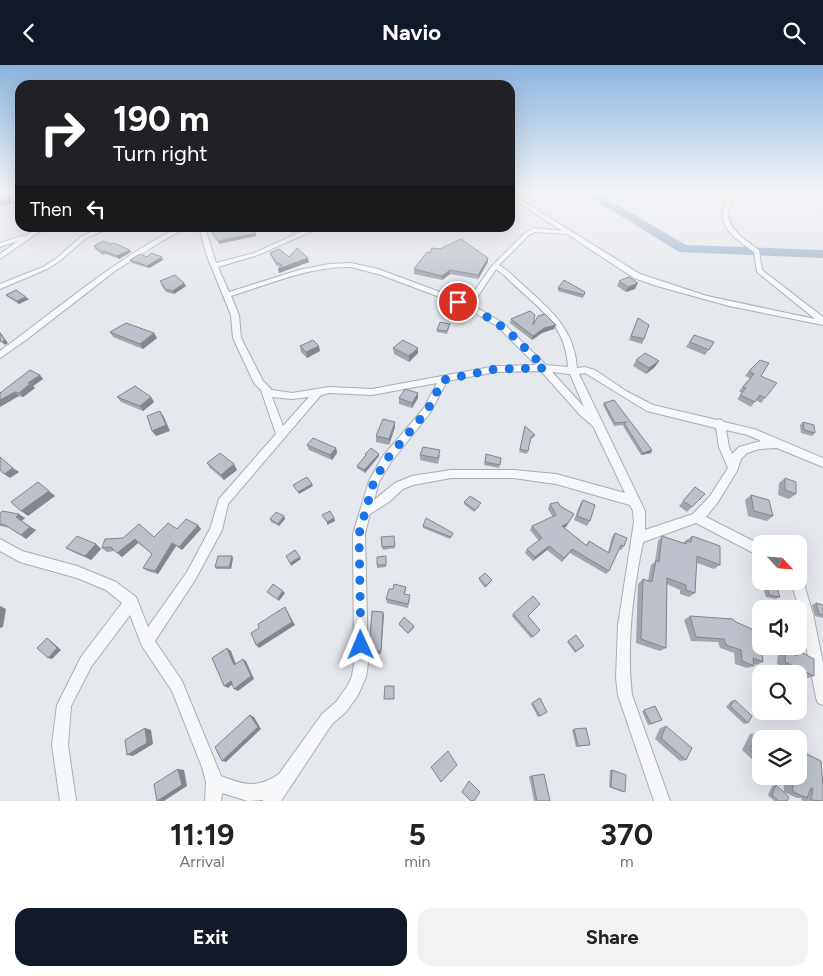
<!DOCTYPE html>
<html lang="en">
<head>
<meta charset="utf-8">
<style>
  :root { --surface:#fff; --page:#f2f2f2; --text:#222; --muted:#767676; --accent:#111827 }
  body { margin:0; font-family:Figtree,sans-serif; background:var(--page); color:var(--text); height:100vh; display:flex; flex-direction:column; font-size:19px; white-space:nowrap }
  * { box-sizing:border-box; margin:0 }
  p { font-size:16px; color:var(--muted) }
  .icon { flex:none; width:28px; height:28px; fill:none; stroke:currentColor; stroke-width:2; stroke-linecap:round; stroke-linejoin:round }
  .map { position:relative; height:736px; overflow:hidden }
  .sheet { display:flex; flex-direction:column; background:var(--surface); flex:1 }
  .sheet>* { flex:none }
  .banner { position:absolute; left:15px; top:15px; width:500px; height:152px; border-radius:15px; box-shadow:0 5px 20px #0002; background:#202124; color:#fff; overflow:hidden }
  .needle { width:32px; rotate:116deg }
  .fabs { position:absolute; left:752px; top:470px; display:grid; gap:10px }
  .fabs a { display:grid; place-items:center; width:55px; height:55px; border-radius:10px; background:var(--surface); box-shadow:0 5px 20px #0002; font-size:25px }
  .pin { position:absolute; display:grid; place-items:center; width:42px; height:42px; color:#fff; margin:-21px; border:2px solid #fff; border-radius:50%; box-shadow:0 1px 5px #0007 }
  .me { position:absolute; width:55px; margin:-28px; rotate:359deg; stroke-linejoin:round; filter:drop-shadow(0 0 4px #0008) }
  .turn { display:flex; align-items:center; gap:18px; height:105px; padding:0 15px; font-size:22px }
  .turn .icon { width:65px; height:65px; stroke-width:2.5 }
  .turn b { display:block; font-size:35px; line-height:42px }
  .then { display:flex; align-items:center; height:48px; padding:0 15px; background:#0003; gap:10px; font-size:19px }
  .eta { display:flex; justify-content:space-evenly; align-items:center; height:85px; text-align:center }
  .eta b { font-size:30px; font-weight:700; line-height:35px }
  .action { display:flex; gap:10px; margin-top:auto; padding:10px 15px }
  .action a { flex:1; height:58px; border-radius:15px; background:var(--accent); color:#fff; font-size:20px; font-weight:700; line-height:58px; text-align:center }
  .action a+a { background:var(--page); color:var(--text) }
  header { display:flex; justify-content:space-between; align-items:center; height:65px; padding:0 15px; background:var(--accent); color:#fff; font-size:22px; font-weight:700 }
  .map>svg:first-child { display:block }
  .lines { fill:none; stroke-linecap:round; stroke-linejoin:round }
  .river { fill:#9fb4cc; fill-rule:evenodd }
  .minor-casing { stroke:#a9aeb7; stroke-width:2 }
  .minor { fill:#f7f8fa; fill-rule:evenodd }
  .wall { fill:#a1a5ae }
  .shaded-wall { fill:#83868d }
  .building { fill:#bbc0ca; stroke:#83868d }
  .route { stroke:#1a73e8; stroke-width:9; stroke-dasharray:0 16.2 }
</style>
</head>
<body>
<header><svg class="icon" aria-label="back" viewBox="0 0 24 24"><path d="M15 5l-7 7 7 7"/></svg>Navio<svg class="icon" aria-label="search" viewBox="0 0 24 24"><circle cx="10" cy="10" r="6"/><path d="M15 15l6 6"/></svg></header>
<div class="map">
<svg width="823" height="736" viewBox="0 0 823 736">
  <rect width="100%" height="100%" fill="#e4e7ec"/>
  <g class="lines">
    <!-- river -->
    <polygon class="river" points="582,127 595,127 686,180 823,185 823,193 679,187"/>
    <!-- minor casing -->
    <g class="minor-casing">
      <g id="minor">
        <path d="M732,127H738C716,156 736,168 759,185L762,205L823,252V260L729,241L657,221L634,213L567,169L535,167L529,170L499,200L509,207C539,237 574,256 577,303L585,302L595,305L626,326L653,340L717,355L720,354L724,357L754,364L823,393V402L777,383L759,384L747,388L741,394L737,406L718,437L706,452L761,480V492L696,458L643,477C633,526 626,580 632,630L670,736H654L618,630L616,613L618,560L634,457L633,446L630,440L556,419L513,413H451L413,420L403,424L389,437L370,449L365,469L368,598L366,612L358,630L346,647L332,659L281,736H263V735L248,736L222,728L221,736H205L206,717L202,702L172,626L142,581L130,550L91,602L71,641L68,680L76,736H60L52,680L57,640L81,592L122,538L106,525L77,513L20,497L0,486V474L22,486L77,501L116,517L136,532L148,562L187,507L210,464L219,434L276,369L261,325L254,318L233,273L231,250L207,191L200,166L197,162H204L206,166L216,198L254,188L312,162H321L258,190L218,202L229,227L299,205L329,199L351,198L378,204L467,237L491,202L525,168L534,163L562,166L510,132V128L640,209L707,231L815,254L757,207L754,187C730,170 710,156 732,127ZM351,202L381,210L445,234L472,246L497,261L536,300L496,301L372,324L329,322L292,328L272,325L263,316L241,273L239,250L231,231C270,219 310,201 351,202ZM496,204L504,210C533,240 566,256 568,302L546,300L503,258L472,240ZM541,306L580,350L593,361L625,428L556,409L513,405H451L412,411L395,418L374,435L379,417L391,397L430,348L447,316L496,307ZM552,307L570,309L584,342ZM585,308L647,346L716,363L719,382L728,403L710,431L693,449L645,465V446L579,309ZM437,318L424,343L383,391L369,416L353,469L354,598L352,611L348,620L336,637L322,649L279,709C257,724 244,720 221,711L182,616L155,576L195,515L222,465L228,439L321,330L329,328L372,330ZM272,332L292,334L309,332L283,361ZM726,365L748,370L761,376L739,382L732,389L729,382Z"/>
        <polygon points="38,162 46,162 0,194 0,189 18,176 0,182 0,178 22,171 24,172"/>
        <polygon points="102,162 112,162 86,173 61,195 47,204 0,224 0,219 43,202 57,193 82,171"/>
        <path d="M179,162H188L162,176L115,206L26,275L0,293V286C59,243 114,195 179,162Z"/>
        <polygon points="799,510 801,512 803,516 813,549 823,598 823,640 818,638 816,633 799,544 791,516 799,516"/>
      </g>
    </g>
    <!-- minor -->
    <use href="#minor" class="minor"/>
  </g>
  <!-- wall -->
  <g class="wall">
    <polygon points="643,127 659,127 658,129 656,128 652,133 642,131"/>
    <polygon points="282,162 306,162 293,168"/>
    <polygon points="111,179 131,187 119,194 106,189 103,190 95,184 94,181"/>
    <polygon points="270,188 289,192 309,197 279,208 280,202 276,200 271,191"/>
    <polygon points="430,188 488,197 478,214 450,209 442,215 414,209 414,204"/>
    <polygon points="130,195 163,195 149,203 132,198"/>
    <polygon points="619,216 635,224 626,227 617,221"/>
    <polygon points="161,219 186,221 174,229 166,227"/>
    <polygon points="558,223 585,227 583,233 558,226"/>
    <polygon points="6,230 29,234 19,239 8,232"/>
    <polygon points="638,253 644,274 642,279 629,275"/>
    <polygon points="511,254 533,260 554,264 542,268 532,275 510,258"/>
    <polygon points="450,259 447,269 437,267 437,265"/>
    <polygon points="110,267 154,268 157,273 143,284 113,272"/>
    <polygon points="694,270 714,277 705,290 686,282"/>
    <polygon points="300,281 320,286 307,293 301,287"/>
    <polygon points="393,283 418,288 409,297 394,289"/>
    <polygon points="636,295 655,302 646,309 633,301"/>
    <polygon points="749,306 761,311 765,333 761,338 756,335 751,342 737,334 742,328 739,326 750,313 745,311"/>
    <polygon points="40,310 43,314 33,321 35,323 23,332 0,328"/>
    <polygon points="117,332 151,332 154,337 143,346 121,337"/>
    <polygon points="399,333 418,333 412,343 399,339"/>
    <polygon points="614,335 651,388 641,390 623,361 624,360 614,361 603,340 604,338"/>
    <polygon points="803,357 815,368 812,371 801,368 800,360"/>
    <polygon points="525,361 535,370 534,372 531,374 527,389 519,387"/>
    <polygon points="395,362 389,380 376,377 376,371"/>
    <polygon points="307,380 336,383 337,388 332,395 309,385"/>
    <polygon points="365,389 379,391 365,408 357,403 357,401 365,391"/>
    <polygon points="486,389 501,393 499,403 484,400"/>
    <polygon points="420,390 440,390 438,399 420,395"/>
    <polygon points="207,398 234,399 237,405 224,415 210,403"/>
    <polygon points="785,413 796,429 789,434 778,430 779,418"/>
    <polygon points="695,422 705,429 687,447 679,441"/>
    <polygon points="751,430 773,451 767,456 748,451 745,435"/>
    <polygon points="583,435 590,456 587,461 574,455 580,439"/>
    <polygon points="464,437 480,441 474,447 464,439"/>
    <polygon points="550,439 560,441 574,449 566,462 564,463 586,480 589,476 608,487 612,472 615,468 624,481 621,485 619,484 609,506 606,509 570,488 562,497 547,485 533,496 525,488 527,484 539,476 530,465 532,461 553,452 548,444"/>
    <polygon points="0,449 25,453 22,456 36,465 26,474 10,463 0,461"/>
    <polygon points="284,451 285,454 279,461 271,457 270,454"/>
    <polygon points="423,461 452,470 450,474 423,463"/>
    <polygon points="177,464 201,464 182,485 176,481 158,509 147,506 143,503 152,489 138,478 122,492 115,486 107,487 102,483 154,472"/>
    <polygon points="394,471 395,483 383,485 382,482"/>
    <polygon points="662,471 683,478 692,471 720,500 714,504 697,498 695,528 689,532 680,529 680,525 667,519 666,583 660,586 636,578 638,519 643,514 648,516 651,500 655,497 658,476"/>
    <polygon points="96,479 101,484 91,495 73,487 66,483"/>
    <polygon points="386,491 386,502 377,503 377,500"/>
    <polygon points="233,493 231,504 216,504 215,502"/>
    <polygon points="479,513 491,517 485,523 479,515"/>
    <polygon points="767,521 780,532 776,534 766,532 763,523"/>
    <polygon points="406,522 405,529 410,534 408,543 387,538 386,534 393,524"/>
    <polygon points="816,538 823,540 823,553 815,551 812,540"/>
    <polygon points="539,540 528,551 540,565 531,573 512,551 513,549"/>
    <polygon points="384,550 381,589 370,589 369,586"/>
    <polygon points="690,551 762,584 763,597 756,600 754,599 754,601 747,603 735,599 734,588 720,583 718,577 691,576 684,555"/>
    <polygon points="399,559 414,561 414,563 408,569 399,560"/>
    <polygon points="576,570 584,581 575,588 567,577"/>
    <polygon points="797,585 814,611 805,614 799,610 799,609 795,609 777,599 778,589 786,586 790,588"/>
    <polygon points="540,633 547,647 538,652 531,639"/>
    <polygon points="735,635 748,658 744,659 726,642 731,636"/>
    <polygon points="655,641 662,655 648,660 642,646"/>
    <polygon points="666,661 686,695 680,696 655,674 660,663"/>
    <polygon points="574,664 588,680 576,682 572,665"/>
    <polygon points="758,668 761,674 761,697 756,698 742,685 750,669"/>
    <polygon points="821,696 823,736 803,736 801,735 802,733 797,733 784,727 783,711 799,711"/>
    <polygon points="610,705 612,705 625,727 622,727 609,722"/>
    <polygon points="544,709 550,736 534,736 529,711"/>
    <polygon points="776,720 787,736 774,736 768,730 772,721"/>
  </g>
  <!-- shaded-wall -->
  <g class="shaded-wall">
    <polygon points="6,127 14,138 1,142 0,136"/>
    <polygon points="296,162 306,162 293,168 293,164"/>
    <polygon points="256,168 256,171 219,179 218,176"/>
    <polygon points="130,185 131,187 119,194 117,191"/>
    <polygon points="162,192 163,195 149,203 147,201"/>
    <polygon points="308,193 309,197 279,208 278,204"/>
    <polygon points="488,193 488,197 478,214 478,210"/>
    <polygon points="450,205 450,209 442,215 442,211"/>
    <polygon points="184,218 186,221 174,229 173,226"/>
    <polygon points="638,218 635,224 626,227 628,222"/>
    <polygon points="26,232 29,234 19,239 17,236"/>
    <polygon points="556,260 554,264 542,268 532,275 533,271 544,263"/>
    <polygon points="0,267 8,278 5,280 2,277"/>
    <polygon points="154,268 157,273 143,284 140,279"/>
    <polygon points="319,281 320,286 307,293 306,287"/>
    <polygon points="418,283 418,288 409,297 409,291"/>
    <polygon points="659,296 655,302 646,309 649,303"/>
    <polygon points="40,310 43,314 33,321 35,323 23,332 19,328 28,318"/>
    <polygon points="15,327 19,331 0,342 0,335"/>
    <polygon points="418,328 418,333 412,343 412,338"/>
    <polygon points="151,332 154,337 143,346 140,341"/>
    <polygon points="160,346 164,352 170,366 156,371 152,366"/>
    <polygon points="395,357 395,362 389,380 389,374"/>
    <polygon points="336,383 337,388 332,395 330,390"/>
    <polygon points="652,385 651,388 641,390 643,388"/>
    <polygon points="379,389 379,391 365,408 364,405"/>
    <polygon points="234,399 237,405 224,415 221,410"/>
    <polygon points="13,403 19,407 10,413 4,409"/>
    <polygon points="38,417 55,431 28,451 21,446"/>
    <polygon points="312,419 313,421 299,429 298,427"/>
    <polygon points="19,449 25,453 21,456 16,452"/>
    <polygon points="284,451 285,454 279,461 278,459"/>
    <polygon points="334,453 335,456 327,460 327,457"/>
    <polygon points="568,458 566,462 559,465 562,461"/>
    <polygon points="198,460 201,464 182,485 179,482"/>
    <polygon points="30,462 36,465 26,474 21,470"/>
    <polygon points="135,474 138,478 122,492 117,488"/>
    <polygon points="172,478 176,481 158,509 155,506"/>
    <polygon points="96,479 101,484 91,495 85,491"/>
    <polygon points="549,481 547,485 533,496 535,492"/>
    <polygon points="232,491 233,493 231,504 229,502"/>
    <polygon points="300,492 301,494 291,501 290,498"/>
    <polygon points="283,526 285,528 279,536 277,534"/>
    <polygon points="0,541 6,544 3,562 0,563"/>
    <polygon points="285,542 295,560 259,583 256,580"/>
    <polygon points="383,547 384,550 381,589 381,586"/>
    <polygon points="47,573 50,575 61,585 52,594 48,593"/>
    <polygon points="227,583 231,586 237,602 234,600"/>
    <polygon points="243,594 246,596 254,614 238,626 234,624"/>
    <polygon points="231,616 234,618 228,623 224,621"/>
    <polygon points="250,650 254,652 261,664 226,697 222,696"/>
    <polygon points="145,663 151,665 153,679 133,691 127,690"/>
    <polygon points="178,704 184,705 187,721 164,736 158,736"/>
  </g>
  <!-- building -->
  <g class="building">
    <polygon points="0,127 6,127 10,133 0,136"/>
    <polygon points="645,127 655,127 653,129"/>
    <polygon points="210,162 248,162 256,168 218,176 209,163"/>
    <polygon points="461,174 488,193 478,210 450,205 442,211 414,204 427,187 430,188 432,183 440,184"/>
    <polygon points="103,176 111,179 114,178 130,185 117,191 104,186 102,187 94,181"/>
    <polygon points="297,183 308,193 278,204 282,200 276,197 270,188 279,184 289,192"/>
    <polygon points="151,188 162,192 147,201 130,195 140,189 147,192"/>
    <polygon points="175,210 184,218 173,226 165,224 160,216"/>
    <polygon points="629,212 638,218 628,222 619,216"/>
    <polygon points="564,215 585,227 584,230 558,223"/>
    <polygon points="16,225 26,232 17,236 6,230"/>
    <polygon points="530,246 535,250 533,260 538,251 545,249 556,260 544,263 533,271 511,254"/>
    <polygon points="638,253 649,260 644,274 631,271"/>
    <polygon points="440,257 450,259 447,266 437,265"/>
    <polygon points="126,258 154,268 140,279 110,267"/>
    <polygon points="0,268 5,275 2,277 0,276"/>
    <polygon points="694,270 714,277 709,285 690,277"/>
    <polygon points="313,275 319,281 306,287 300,281"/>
    <polygon points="403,275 418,283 409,291 393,283"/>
    <polygon points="645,288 659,296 649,303 636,295"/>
    <polygon points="760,295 769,298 761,311 777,318 765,333 760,330 755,337 740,330 746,323 743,322 754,309 749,306"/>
    <polygon points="30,305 40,310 28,318 31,318 19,328 15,327 0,335 0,328"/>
    <polygon points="135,321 151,332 140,341 117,332"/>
    <polygon points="405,324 418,328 412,338 399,333"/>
    <polygon points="614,335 652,385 643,388 624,358 627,357 615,358 604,338"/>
    <polygon points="160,346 166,360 152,366 147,351"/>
    <polygon points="383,354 395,357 389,374 376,371"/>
    <polygon points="803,357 814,360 815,368 804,365"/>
    <polygon points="525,361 535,370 531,372 528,386 520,384"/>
    <polygon points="313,373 336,383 330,390 307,380"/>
    <polygon points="423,382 440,385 438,393 420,390"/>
    <polygon points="371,383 379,389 364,405 357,401 366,390 365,389"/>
    <polygon points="220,388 234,399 221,410 207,398"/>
    <polygon points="486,389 501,393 500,400 485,397"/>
    <polygon points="0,392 13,403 4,409 0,405"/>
    <polygon points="307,412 312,419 298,427 293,420"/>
    <polygon points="785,413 796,417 796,429 785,425"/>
    <polygon points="38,417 49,426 21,446 11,437"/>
    <polygon points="695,422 705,429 692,442 683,436"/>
    <polygon points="751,430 769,435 773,451 754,446"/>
    <polygon points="470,431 481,438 475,445 464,437"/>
    <polygon points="583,435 595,440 590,456 577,451"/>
    <polygon points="558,437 560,441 574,449 568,458 562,461 587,481 589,476 609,488 615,468 627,473 624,481 621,480 609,506 572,484 564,493 549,481 535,492 527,484 542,473 532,461 556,450 550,439"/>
    <polygon points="2,446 19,449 16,452 30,462 21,470 5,460 0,459 0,449"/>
    <polygon points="330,446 334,453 327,457 322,450"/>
    <polygon points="276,447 284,451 278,459 270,454"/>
    <polygon points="426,453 453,468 451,472 423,461"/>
    <polygon points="186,454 198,460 179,482 172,478 155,506 143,503 152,489 135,474 117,488 111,482 102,483 105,474 123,473 139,459 154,472 168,458 177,464"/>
    <polygon points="77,471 96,479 85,491 66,483"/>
    <polygon points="394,471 395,481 382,482 381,472"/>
    <polygon points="662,471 686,479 686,476 691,477 692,471 720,481 720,500 697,491 695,528 686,525 686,520 667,513 666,583 641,574 643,514 652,517 656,495 659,497"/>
    <polygon points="295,485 300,492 290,498 286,491"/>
    <polygon points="218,491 232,491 229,502 215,502"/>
    <polygon points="386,491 386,500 377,500 377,492"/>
    <polygon points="485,508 492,515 486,521 479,513"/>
    <polygon points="273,519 283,526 277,534 267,527"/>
    <polygon points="394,519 406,522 404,529 410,530 408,539 386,534 389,524 393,524"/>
    <polygon points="767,521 777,523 780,532 769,530"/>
    <polygon points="533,531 540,539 528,551 540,565 533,572 513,549"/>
    <polygon points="816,538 823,540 823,550 819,549"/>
    <polygon points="285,542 292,557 256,580 251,568 259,563 258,559"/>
    <polygon points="372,546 383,547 381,586 369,586"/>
    <polygon points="690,551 733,554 736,557 761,568 761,581 762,581 762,584 763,597 753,593 754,601 742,596 741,585 726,580 724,574 696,572"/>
    <polygon points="404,552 414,561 408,568 399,559"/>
    <polygon points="576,570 584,581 576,586 568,576"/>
    <polygon points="47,573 57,583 48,593 37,583"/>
    <polygon points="227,583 234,600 243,594 251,611 234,624 231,616 224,621 212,593"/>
    <polygon points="797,585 814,594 814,611 785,597 786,586 797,591"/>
    <polygon points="385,621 394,621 394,634 384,634"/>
    <polygon points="540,633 547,647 540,651 532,638"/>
    <polygon points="735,635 752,651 748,658 730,641"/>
    <polygon points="655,641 662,655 651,659 644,645"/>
    <polygon points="250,650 258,662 222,696 215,682"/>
    <polygon points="666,661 692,683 686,695 661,673"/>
    <polygon points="145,663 147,678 127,690 125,675"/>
    <polygon points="586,663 590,680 578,681 574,664"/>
    <polygon points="758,668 765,674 761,674 761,694 750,684"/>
    <polygon points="799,685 821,696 823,721 823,736 811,735 813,724 811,723 807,733 793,727 792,711 799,711"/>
    <polygon points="448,686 457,700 441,717 431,702"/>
    <polygon points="178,704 182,720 157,736 154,719"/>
    <polygon points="612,705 626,710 625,727 611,722"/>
    <polygon points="544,709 550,736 537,736 532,711"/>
    <polygon points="469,716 480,727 474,736 471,736 462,727"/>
    <polygon points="776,720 789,732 787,736 779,736 772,730"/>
  </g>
  <!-- sky -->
  <linearGradient id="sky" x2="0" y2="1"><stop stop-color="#8bb4dd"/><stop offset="0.55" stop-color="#f3f4f6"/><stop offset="1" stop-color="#f3f4f6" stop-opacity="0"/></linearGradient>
  <rect width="823" height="230" fill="url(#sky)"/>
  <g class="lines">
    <!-- route -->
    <polyline class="route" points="361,580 359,469 374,416 387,394 427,346 443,315 496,304 545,303 510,268 493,255 458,237"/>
  </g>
</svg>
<div class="fabs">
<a><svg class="needle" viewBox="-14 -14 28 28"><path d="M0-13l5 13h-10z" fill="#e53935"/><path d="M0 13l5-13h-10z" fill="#767676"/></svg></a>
<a><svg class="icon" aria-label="sound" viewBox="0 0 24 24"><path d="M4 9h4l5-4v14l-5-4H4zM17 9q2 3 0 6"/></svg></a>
<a><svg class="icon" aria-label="search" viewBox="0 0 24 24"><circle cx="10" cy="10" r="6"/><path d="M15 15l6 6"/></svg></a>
<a><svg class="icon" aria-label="layers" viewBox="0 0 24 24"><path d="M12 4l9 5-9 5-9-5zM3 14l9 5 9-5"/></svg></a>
</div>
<div class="pin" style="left:458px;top:237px;background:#d93025"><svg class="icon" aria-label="arrive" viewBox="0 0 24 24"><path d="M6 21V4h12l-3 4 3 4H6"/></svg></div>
<svg class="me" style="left:361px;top:580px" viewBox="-20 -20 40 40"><path d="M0-17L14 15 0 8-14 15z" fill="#1a73e8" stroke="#fff" stroke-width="4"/></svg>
<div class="banner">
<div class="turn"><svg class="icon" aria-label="right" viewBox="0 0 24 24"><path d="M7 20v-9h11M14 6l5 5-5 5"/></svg><div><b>190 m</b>Turn right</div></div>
<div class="then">Then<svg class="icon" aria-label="left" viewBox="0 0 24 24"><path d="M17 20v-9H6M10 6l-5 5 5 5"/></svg></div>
</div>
</div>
<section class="sheet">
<div class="eta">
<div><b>11:19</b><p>Arrival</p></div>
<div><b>5</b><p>min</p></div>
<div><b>370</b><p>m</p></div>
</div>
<div class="action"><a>Exit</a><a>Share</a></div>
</section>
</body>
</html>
